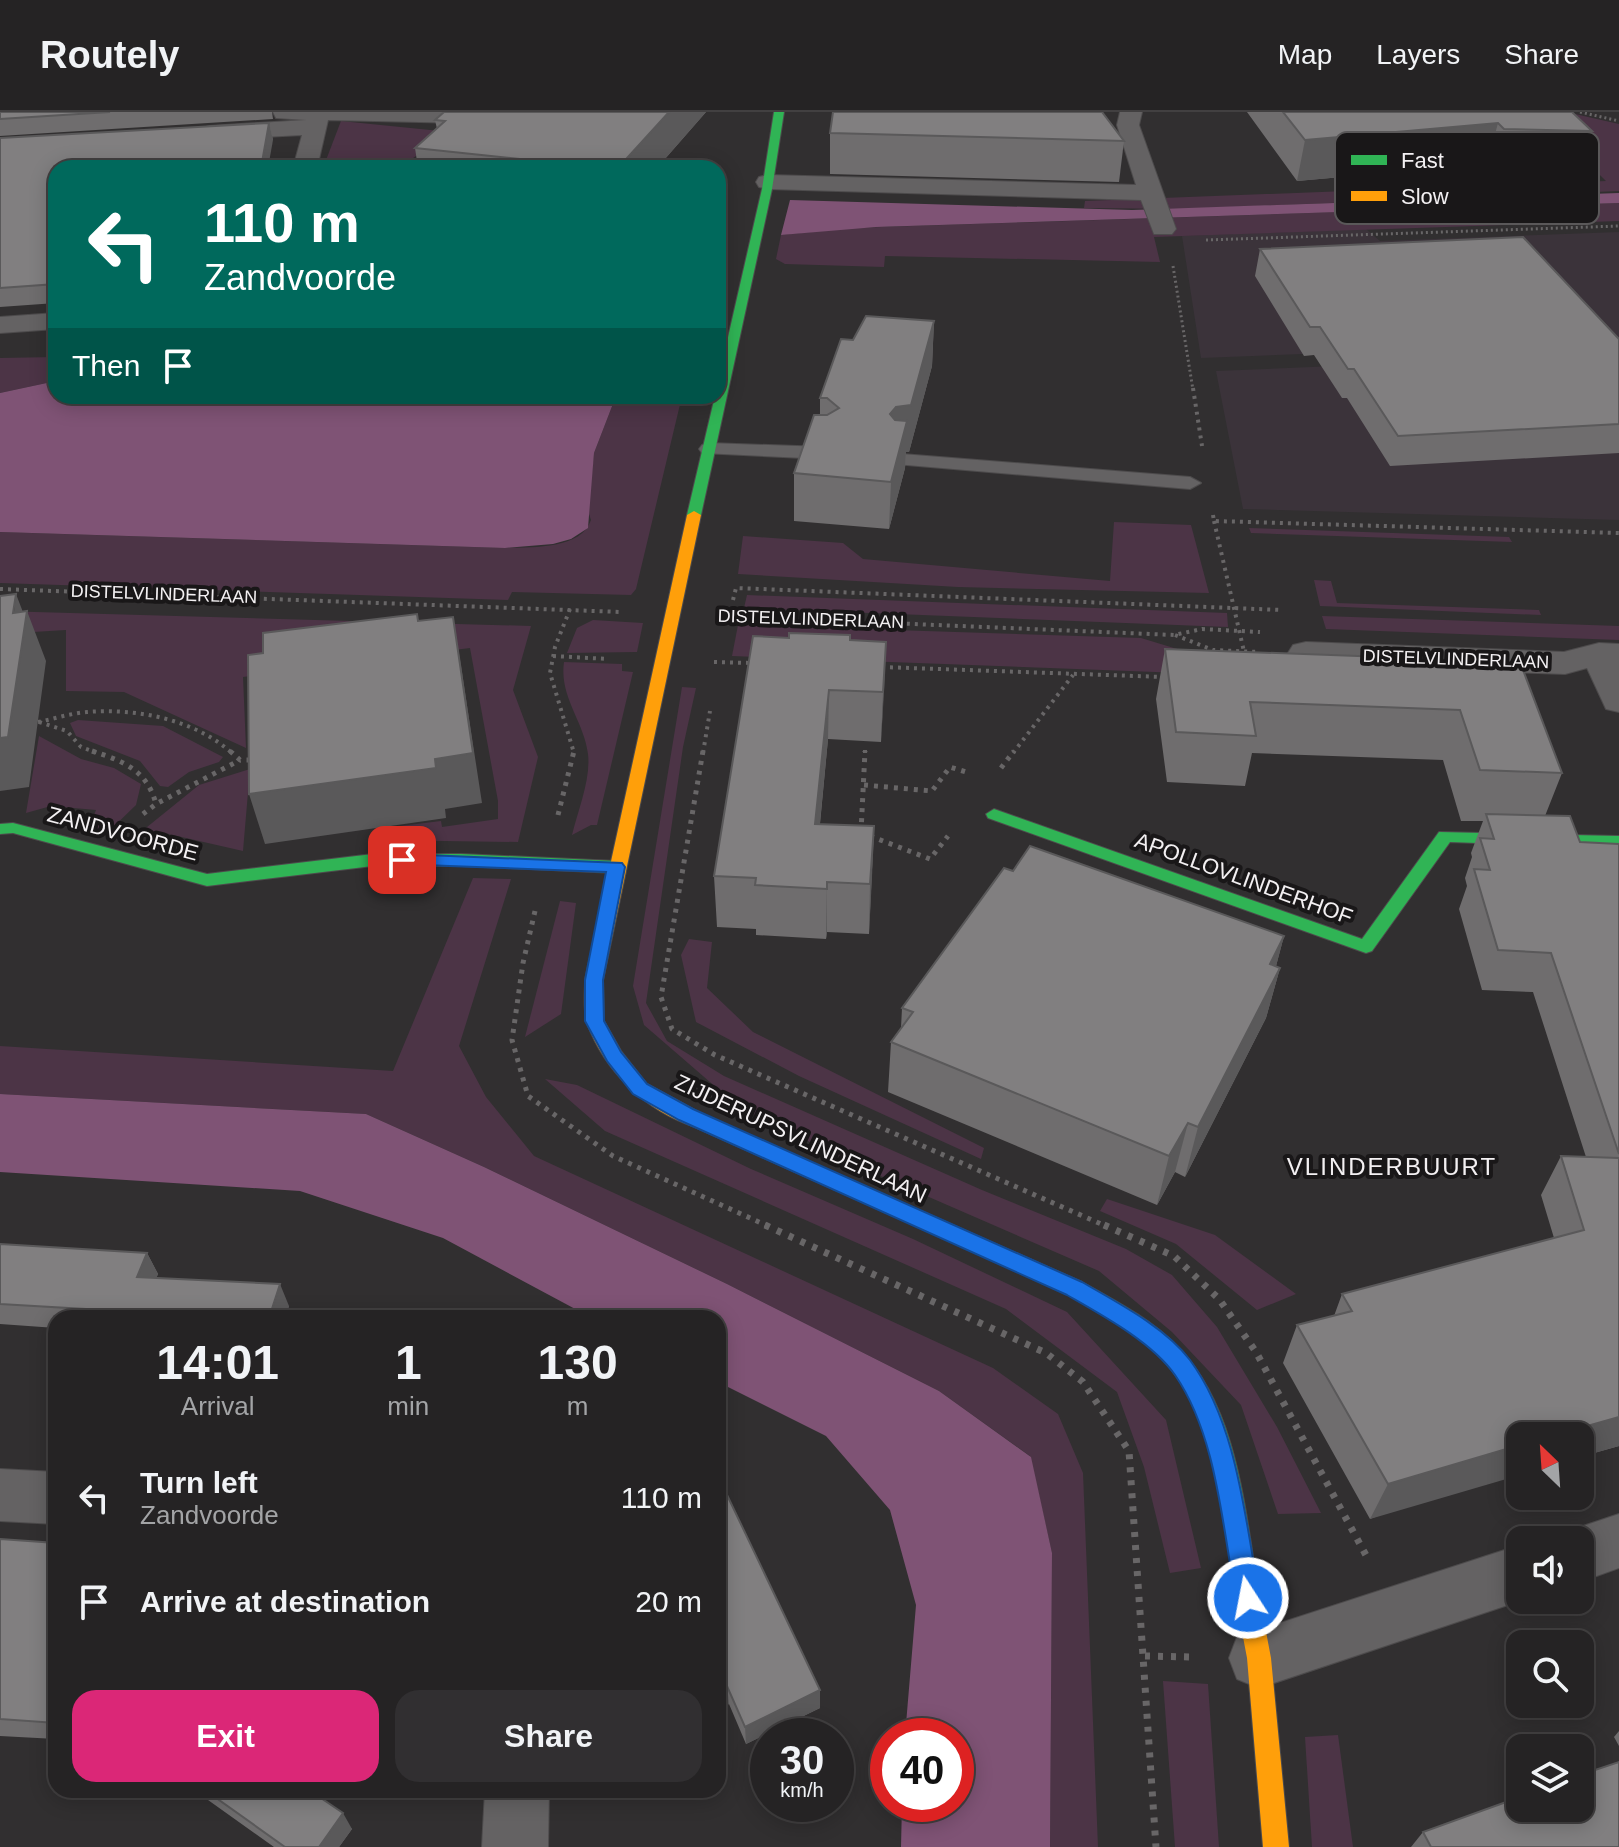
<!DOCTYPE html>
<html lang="en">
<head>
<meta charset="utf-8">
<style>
  :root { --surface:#252324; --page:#312f31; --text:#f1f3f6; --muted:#a3a4a6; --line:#424041; --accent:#db2777 }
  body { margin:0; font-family:Arial,sans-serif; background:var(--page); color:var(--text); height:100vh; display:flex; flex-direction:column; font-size:30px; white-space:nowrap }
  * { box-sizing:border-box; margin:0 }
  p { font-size:26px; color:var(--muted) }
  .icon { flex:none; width:44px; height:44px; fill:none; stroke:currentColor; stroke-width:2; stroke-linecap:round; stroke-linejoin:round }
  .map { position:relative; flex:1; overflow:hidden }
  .panel { position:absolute; left:48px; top:1198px; width:678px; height:488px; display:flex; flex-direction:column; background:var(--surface); border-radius:24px; box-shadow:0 4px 20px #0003,0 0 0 2px var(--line) }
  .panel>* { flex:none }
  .banner { position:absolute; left:48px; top:48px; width:678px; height:244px; border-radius:24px; box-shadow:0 4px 20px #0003,0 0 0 2px var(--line); background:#00695c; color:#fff; overflow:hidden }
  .needle { width:52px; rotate:335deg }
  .buttons { position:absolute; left:1506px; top:1310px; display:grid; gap:16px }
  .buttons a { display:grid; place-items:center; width:88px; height:88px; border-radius:16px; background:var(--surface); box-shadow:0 4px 20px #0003,0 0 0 2px var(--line); font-size:40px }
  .speed { position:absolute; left:750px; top:1606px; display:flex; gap:16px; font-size:40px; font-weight:700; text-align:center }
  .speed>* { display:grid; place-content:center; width:104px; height:104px; border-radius:50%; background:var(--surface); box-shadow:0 4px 20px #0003,0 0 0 2px var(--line); line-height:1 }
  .speed small { font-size:20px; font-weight:400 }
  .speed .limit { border:12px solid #d22; background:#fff; color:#111 }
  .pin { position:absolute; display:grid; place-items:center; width:68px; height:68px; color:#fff; margin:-34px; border-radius:16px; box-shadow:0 4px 12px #0006 }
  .me { position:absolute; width:88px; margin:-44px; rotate:349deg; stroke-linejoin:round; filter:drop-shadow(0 0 6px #0008) }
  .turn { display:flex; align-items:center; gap:28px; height:168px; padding:0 24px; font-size:36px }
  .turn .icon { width:104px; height:104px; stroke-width:2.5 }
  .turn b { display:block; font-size:56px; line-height:68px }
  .then { display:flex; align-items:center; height:76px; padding:0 24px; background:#0003; gap:16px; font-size:30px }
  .eta { display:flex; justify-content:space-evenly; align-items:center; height:136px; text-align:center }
  .eta b { font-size:48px; font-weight:700; line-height:56px }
  .cta { display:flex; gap:16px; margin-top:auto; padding:16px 24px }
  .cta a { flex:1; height:92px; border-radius:24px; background:var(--accent); color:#fff; font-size:32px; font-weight:700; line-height:92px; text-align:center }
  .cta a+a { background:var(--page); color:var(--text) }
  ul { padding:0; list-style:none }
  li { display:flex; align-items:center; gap:24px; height:104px; padding:0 24px }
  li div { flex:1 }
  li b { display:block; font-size:30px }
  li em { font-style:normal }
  header { display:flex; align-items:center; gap:48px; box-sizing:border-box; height:112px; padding:0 40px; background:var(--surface); border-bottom:2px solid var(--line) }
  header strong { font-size:38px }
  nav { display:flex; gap:44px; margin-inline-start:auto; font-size:28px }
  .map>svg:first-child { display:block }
  .built { fill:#3b333a }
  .green { fill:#4c3446 }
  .water { fill:#7f5375 }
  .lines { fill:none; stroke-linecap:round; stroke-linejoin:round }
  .lane-casing { stroke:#4d4b4c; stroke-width:2 }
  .street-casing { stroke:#4d4b4c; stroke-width:2 }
  .fast-casing { stroke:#4d4b4c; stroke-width:2 }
  .slow-casing { stroke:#4d4b4c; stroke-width:2 }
  .path-far3 { stroke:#686667; stroke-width:3; stroke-dasharray:2 3; stroke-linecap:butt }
  .path-far2 { stroke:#686667; stroke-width:4; stroke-dasharray:3 5; stroke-linecap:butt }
  .path-far1 { stroke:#686667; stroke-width:5; stroke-dasharray:4 6; stroke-linecap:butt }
  .path { stroke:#686667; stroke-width:7; stroke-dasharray:5 8; stroke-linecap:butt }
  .lane { fill:#646263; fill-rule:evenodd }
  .street { fill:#646263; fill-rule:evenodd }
  .fast { fill:#30b455; fill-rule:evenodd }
  .slow { fill:#ff9f0a; fill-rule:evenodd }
  .wall { fill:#6f6d6e }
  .shaded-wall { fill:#5a595a }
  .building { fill:#817f80; stroke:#5a595a; stroke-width:2 }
  .route { fill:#1a73e8; stroke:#114b97; stroke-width:2 }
  .labels { text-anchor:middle; stroke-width:8; stroke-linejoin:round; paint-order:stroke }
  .far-street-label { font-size:18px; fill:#f3f0f2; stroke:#191718 }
  .street-label { font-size:22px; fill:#f3f0f2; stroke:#191718 }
  .neighbourhood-label { font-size:24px; letter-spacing:2px; fill:#f3f0f2; stroke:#191718 }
  .key { fill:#191718; stroke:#5a5859; stroke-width:2 }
  .key-label { font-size:22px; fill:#f3f0f2 }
</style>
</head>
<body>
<header>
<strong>Routely</strong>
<nav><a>Map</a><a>Layers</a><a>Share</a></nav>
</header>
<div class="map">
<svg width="1619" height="1735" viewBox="0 0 1619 1735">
  <rect width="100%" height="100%" fill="#312f30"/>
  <!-- built -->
  <g class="built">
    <polygon points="1366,117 1380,129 1619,120 1619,230 1201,246 1182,124"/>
    <polygon points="1619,242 1619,408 1243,397 1216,259"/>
  </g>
  <!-- green -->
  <g class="green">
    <polygon points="1536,0 1566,0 1619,12 1619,79 1184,97 1084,96 1085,89 1606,69"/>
    <polygon points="341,9 450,20 399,56 323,56"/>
    <polygon points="1619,91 1619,109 1154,125 1160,150 885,144 884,155 785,152 776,147 781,123 851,116"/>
    <polygon points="56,245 56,269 0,281 0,246"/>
    <path d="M616,284H682L636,477L631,483L512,480L508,488L0,471V420L505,436C531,435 581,438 591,408L588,399L594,341Z"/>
    <polygon points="1114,410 1191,413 1209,481 958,475 738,462 743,424 843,431 863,447 1110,469"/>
    <polygon points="1249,416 1509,425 1512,430 1251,421"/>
    <polygon points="1314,468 1331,469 1337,491 1539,498 1541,503 1320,494"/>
    <polygon points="747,483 1227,501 1228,515 744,496"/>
    <polygon points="0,499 531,514 513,578 538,645 518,730 376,728 376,717 441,709 442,715 498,707 498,689 470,536 243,565 246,636 124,580 66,579 66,518 0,522"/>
    <polygon points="1322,504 1619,514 1619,528 1326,517"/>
    <polygon points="593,508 643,511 637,540 567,541 577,516"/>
    <polygon points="738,513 1141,526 1187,540 1235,563 732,544"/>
    <path d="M564,550L622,552V559L633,560L597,713H591L572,723C578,698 591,667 588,642C584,609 559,585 564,550Z"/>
    <polygon points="682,575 696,576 683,635 646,891 667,929 724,964 982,1078 1126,1137 1172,1163 1217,1215 1277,1315 1321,1401 1278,1402 1241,1293 1172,1220 1099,1159 876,1062 740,996 644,913 633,874"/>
    <polygon points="78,608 163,614 223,645 219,650 189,660 168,675 160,674 140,649 76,624 70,611"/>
    <polygon points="39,624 81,647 114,656 141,672 136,693 104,724 90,713 96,698 51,694 26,701"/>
    <polygon points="250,657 243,739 164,721 131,728 199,673"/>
    <polygon points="473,766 511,767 459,934 486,985 534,1044 993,1256 1058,1302 1083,1361 1098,1735 1050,1735 1052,1441 1030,1344 939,1279 727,1172 484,1055 366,1002 0,982 0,934 393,959"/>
    <polygon points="560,789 576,791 561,902 525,925"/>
    <polygon points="689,827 712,830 707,876 753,920 984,1036 981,1047 799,964 696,910 681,843"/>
    <polygon points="545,967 577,973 751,1057 913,1127 1067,1200 1166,1308 1201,1456 1170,1461 1144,1355 1117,1280 1006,1197 605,1019"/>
    <polygon points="1107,1087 1215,1123 1296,1182 1257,1198 1176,1132 1100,1099"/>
    <polygon points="1163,1569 1208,1572 1219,1735 1175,1735"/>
    <polygon points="1338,1623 1353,1735 1312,1735 1305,1625"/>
  </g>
  <!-- water -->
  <g class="water">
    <polygon points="1619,81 1619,91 876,115 781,123 790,88 1132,98"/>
    <polygon points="56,269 56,284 203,284 228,291 264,292 307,284 616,284 594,341 588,416 571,427 553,432 505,436 0,420 0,281"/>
    <polygon points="0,982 366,1002 484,1055 727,1172 939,1279 1031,1345 1052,1441 1050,1735 901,1735 902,1692 956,1692 956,1624 905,1624 916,1493 890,1398 826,1324 718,1270 718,1206 592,1206 443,1126 300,1079 0,1060"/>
  </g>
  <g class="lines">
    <!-- lane casing -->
    <g class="lane-casing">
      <g id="lane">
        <polygon points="709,331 825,335 836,341 825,347 702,341 699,337 702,333"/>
        <polygon points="902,342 1190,365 1201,371 1190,377 895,352 891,348 895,344"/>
      </g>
    </g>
    <!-- street casing -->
    <g class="street-casing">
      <g id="street">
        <polygon points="479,0 473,9 465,11 328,8 317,56 293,56 302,23 210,28 202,26 199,21 202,16 210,14 306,8 276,6 273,0"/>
        <polygon points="1120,0 1142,0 1139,13 1176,117 1172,122 1154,122 1141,88 768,77 759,75 756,70 759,65 768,63 1136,73 1117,13"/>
        <polygon points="56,201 56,217 0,221 0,205"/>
        <polygon points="1306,530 1564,540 1599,531 1619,532 1619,600 1606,597 1587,556 1565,562 1306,552 1293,549 1288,541 1293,533"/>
        <polygon points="0,1357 56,1360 56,1412 0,1409"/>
        <polygon points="1619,1402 1619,1456 1580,1470 1580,1428 1557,1428 1559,1422"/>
        <polygon points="1520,1433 1520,1488 1523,1488 1259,1576 1237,1567 1229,1546 1237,1525"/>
        <polygon points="485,1678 549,1678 548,1735 482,1735"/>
      </g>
    </g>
    <!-- fast casing -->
    <g class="fast-casing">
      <g id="fast">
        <polygon points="774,0 784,0 772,77 701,403 694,407 687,403 715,284 718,284 718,269 762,77"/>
        <polygon points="994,697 1362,827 1439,720 1619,724 1619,736 1450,730 1372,839 1366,841 988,706 986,702"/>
        <polygon points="13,711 207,762 373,742 461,742 616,749 624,755 616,761 461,754 373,754 207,774 13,721 0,722 0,712"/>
        <path d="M695,999L1082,1170C1116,1189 1151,1207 1178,1235C1240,1299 1245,1405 1260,1488L1257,1496L1248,1500L1239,1496L1236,1488C1223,1410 1220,1310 1164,1249C1137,1220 1101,1202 1068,1182L688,1012L685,1007L688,1002Z"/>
      </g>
    </g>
    <!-- slow casing -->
    <g class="slow-casing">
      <g id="slow">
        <path d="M694,399L701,403L603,868L604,909L621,939L647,972L702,1002L705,1007L702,1012L695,1015C646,999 605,960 587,911C583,899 585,881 585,868L687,403Z"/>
        <polygon points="1248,1476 1257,1480 1260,1488 1271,1546 1289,1735 1263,1735 1247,1546 1236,1488 1239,1480"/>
      </g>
    </g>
    <!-- path-far3 -->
    <g class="path-far3">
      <polyline points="1580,0 1619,9"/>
      <polyline points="1206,128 1619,114"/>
      <polyline points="1173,154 1193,278"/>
    </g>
    <!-- path-far2 -->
    <g class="path-far2">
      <polyline points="1193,276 1202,334"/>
      <polyline points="1213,403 1214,409 1619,421"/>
      <polyline points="1214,409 1245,544"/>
      <polyline points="0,477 621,500"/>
      <polyline points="733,488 736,476 1282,498"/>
      <polyline points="570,497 555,535 550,561 574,641"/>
      <polyline points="723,504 1174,523 1202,517 1260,520"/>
      <polyline points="1175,523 1213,538 1258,540"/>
      <polyline points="553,544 608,547"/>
      <polyline points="714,550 752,551"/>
      <polyline points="882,555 1164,565"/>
      <path d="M38,610C54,607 71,601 87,600C136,596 194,607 232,641"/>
      <polyline points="39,610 67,619 81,635 98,641"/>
      <polyline points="703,641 710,599"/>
      <polyline points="865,641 865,634"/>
      <polyline points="1013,641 1073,563"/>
    </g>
    <!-- path-far1 -->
    <g class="path-far1">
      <path d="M92,639C123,649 147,658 156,692"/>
      <polyline points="230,639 240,648 248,648"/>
      <polyline points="703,639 661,885 672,917 715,943 1108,1115"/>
      <polyline points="1001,656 1014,639"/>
      <polyline points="864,673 932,679 950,655 966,660"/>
      <polyline points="143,702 156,692 240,648"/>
      <polyline points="558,703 574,639"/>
      <polyline points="861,720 865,639"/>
      <polyline points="870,724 930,747 948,724"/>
      <polyline points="535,799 523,851 512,928 528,984 613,1044 770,1115"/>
    </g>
    <!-- path -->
    <g class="path">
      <polyline points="765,1113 1046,1241 1083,1270 1129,1339 1156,1735"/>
      <polyline points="1104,1113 1174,1144 1219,1187 1256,1240 1368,1447"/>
      <polyline points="1145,1544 1192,1545"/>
    </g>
    <!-- lane -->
    <use href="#lane" class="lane"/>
    <!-- street -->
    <use href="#street" class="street"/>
    <!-- fast -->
    <use href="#fast" class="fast"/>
    <!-- slow -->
    <use href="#slow" class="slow"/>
  </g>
  <!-- wall -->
  <g class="wall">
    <polygon points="0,0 272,0 273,7 0,24"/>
    <polygon points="706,0 657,56 418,56 415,36 437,17 435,8"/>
    <polygon points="1247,0 1572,0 1592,19 1579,59 1493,58 1487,52 1297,69"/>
    <polygon points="269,11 273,28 56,56 56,191 0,195 0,26"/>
    <polygon points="830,21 1124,29 1119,70 830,62"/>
    <polygon points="1260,137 1619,227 1619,341 1390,354 1347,286 1342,286 1314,243 1304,244 1255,164"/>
    <polygon points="934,209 932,254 909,340 906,340 905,356 889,417 794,409 794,361 820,303 820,286 853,228"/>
    <polygon points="850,528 886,530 881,630 828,627 820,712 874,714 869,822 827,820 826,827 756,823 756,817 717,815 714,764"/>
    <polygon points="1165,537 1520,550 1562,661 1545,704 1580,730 1619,732 1619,1334 1580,1345 1580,1324 1370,1407 1283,1251 1297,1213 1334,1204 1342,1182 1554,1126 1541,1083 1561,1044 1586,1045 1533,880 1482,878 1459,797 1467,774 1465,766 1472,745 1471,741 1483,709 1461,709 1443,648 1252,641 1245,674 1167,670 1156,587"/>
    <polygon points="1013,759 1284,824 1276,854 1280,856 1266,906 1185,1065 1175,1060 1157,1093 888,980 891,930 901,916 902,896"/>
    <polygon points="0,1132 147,1141 158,1162 156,1166 289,1194 285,1206 56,1206 56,1216 0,1212"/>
    <polygon points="718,1364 820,1596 746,1632 729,1592 718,1597"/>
    <polygon points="0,1427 56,1431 56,1627 0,1624"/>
    <polygon points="1619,1619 1619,1634 1614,1625"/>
    <polygon points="194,1678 330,1678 323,1687 352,1717 339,1735 274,1735"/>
    <polygon points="1423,1720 1619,1735 1411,1735"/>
  </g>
  <!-- shaded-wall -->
  <g class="shaded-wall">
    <polygon points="669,0 706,0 657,56 618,56"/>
    <polygon points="269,11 273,28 268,56 261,56"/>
    <polygon points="1498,11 1487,52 1297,69 1305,28"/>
    <polygon points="934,209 932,254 909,340 906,340 905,356 889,417 891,370 890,302"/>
    <polygon points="16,482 26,508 27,499 46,549 29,675 0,679 0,626"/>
    <polygon points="453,505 461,554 482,691 445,697 446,706 265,732 249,682"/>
    <polygon points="886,530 884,579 881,630 883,580"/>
    <polygon points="829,578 828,627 815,762 815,712"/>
    <polygon points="874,714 872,765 869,822 870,772"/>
    <polygon points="827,770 827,820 826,827"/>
    <polygon points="1284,824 1271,873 1280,856 1266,906 1185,1065 1198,1015 1270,852"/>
    <polygon points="1188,1011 1175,1060 1157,1093 1169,1044"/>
    <polygon points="147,1141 158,1162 148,1187 137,1165"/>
    <polygon points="280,1172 289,1194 285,1206 269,1206"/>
    <polygon points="1619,1305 1619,1334 1580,1345 1580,1324 1552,1324"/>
    <polygon points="1520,1333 1520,1363 1370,1407 1388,1372"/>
    <polygon points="727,1574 729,1592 718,1597 718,1578"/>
    <polygon points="820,1578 820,1596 746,1632 745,1615"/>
    <polygon points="309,1678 330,1678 318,1694"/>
    <polygon points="343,1701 352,1717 339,1735 319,1735"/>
  </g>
  <!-- building -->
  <g class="building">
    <polygon points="0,0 110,0 0,7"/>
    <polygon points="444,0 669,0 618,56 604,56 415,36 445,9 435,8"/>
    <polygon points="833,0 1102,0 1124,29 830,21"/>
    <polygon points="1283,0 1572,0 1592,19 1504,17 1498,11 1305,28"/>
    <polygon points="269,11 261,56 56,56 56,172 0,176 0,26"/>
    <polygon points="1523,125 1619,227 1619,312 1398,324 1354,257 1348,257 1320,215 1310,215 1260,137"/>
    <polygon points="866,204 934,209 911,293 896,295 890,302 895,308 907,309 891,370 794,361 814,303 827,303 839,296 827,286 820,286 841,227 853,228"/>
    <polygon points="16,482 13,501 27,499 8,625 0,626 0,484"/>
    <polygon points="417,502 418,509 453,505 473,641 435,647 436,656 249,682 248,543 263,541 263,521"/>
    <polygon points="789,521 850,523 850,528 886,530 883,580 829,578 815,712 874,714 870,772 827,770 827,777 755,773 756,766 714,764 753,524 789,526"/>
    <polygon points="1165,537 1520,550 1562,661 1480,658 1460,598 1250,590 1256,624 1176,620"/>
    <polygon points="1486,702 1570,704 1580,730 1619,732 1619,1042 1551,841 1498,838 1474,757 1490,758 1480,726 1494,727"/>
    <polygon points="1030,734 1284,824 1270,852 1280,856 1198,1015 1188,1011 1169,1044 891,930 913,900 902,896 1004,756 1013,759"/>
    <polygon points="1561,1044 1619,1046 1619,1305 1552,1324 1520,1324 1520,1333 1388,1372 1297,1213 1352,1199 1342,1182 1584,1118"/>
    <polygon points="0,1132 147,1141 137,1165 280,1172 269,1206 116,1206 119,1199 0,1192"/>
    <polygon points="718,1364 820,1578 745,1615 727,1574 718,1578"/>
    <polygon points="0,1427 56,1431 56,1611 0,1607"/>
    <polygon points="1619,1650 1619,1735 1431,1735 1423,1720 1520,1685 1520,1696 1580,1696 1580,1663"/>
    <polygon points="205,1678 309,1678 343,1701 319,1735 285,1735"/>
  </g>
  <!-- route -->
  <path class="route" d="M402,742L622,751L625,755L603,868L604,909L621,940L647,972L693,997L1082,1170C1118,1191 1165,1215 1190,1248C1238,1313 1245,1409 1260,1486L1256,1494L1248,1498L1239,1494L1236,1486C1222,1414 1217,1324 1175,1263C1152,1230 1102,1203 1067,1183L679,1008L633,982L607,949L585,909V868L606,760L396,752L394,748L396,744Z"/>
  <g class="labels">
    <!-- far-street labels -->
    <g class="far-street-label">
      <text transform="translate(164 482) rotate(2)" y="6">DISTELVLINDERLAAN</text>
      <text transform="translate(811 507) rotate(2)" y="6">DISTELVLINDERLAAN</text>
      <text transform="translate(1456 547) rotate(2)" y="6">DISTELVLINDERLAAN</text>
    </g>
    <!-- street labels -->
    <g class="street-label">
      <text transform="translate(123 721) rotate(15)" y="8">ZANDVOORDE</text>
      <text transform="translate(1244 766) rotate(20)" y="8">APOLLOVLINDERHOF</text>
      <text transform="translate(801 1026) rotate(25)" y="8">ZIJDERUPSVLINDERLAAN</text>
    </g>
    <!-- neighbourhood labels -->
    <g class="neighbourhood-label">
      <text x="1392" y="1063">VLINDERBUURT</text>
    </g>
  </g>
  <!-- legend -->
  <rect x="1335" y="20" width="264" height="92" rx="12" class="key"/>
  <rect x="1351" y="43" width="36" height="10" fill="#30b455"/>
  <rect x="1351" y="79" width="36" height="10" fill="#ff9f0a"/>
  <g class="key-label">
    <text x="1401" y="56">Fast</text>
    <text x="1401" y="92">Slow</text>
  </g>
</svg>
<div class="buttons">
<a><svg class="needle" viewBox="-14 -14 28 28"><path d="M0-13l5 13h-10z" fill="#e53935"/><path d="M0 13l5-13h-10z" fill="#a3a4a6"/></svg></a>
<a><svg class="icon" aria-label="sound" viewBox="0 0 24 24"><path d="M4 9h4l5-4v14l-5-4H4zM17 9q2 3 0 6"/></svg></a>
<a><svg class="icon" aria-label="search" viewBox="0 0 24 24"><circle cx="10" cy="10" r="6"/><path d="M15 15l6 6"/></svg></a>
<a><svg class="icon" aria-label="layers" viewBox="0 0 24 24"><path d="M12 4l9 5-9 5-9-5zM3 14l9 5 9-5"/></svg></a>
</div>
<div class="speed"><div>30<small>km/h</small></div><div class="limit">40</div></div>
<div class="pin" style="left:402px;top:748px;background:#d93025"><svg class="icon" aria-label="arrive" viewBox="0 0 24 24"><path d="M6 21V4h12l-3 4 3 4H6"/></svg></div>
<svg class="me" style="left:1248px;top:1486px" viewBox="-20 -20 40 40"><circle r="17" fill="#1a73e8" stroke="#fff" stroke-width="3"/><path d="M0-11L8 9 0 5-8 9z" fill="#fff"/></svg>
<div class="banner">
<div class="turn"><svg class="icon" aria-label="left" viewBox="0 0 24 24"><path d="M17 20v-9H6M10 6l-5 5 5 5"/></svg><div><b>110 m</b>Zandvoorde</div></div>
<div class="then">Then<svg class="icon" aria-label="arrive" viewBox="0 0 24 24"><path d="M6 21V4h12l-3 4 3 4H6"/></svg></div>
</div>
<section class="panel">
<div class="eta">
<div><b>14:01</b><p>Arrival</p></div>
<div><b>1</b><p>min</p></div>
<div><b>130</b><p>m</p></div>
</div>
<ul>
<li><svg class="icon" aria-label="left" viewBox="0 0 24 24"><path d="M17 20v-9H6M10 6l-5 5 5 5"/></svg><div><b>Turn left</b><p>Zandvoorde</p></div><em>110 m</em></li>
<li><svg class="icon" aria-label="arrive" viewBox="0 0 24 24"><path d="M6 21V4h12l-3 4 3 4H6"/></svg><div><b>Arrive at destination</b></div><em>20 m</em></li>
</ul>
<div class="cta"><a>Exit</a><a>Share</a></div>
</section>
</div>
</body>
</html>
